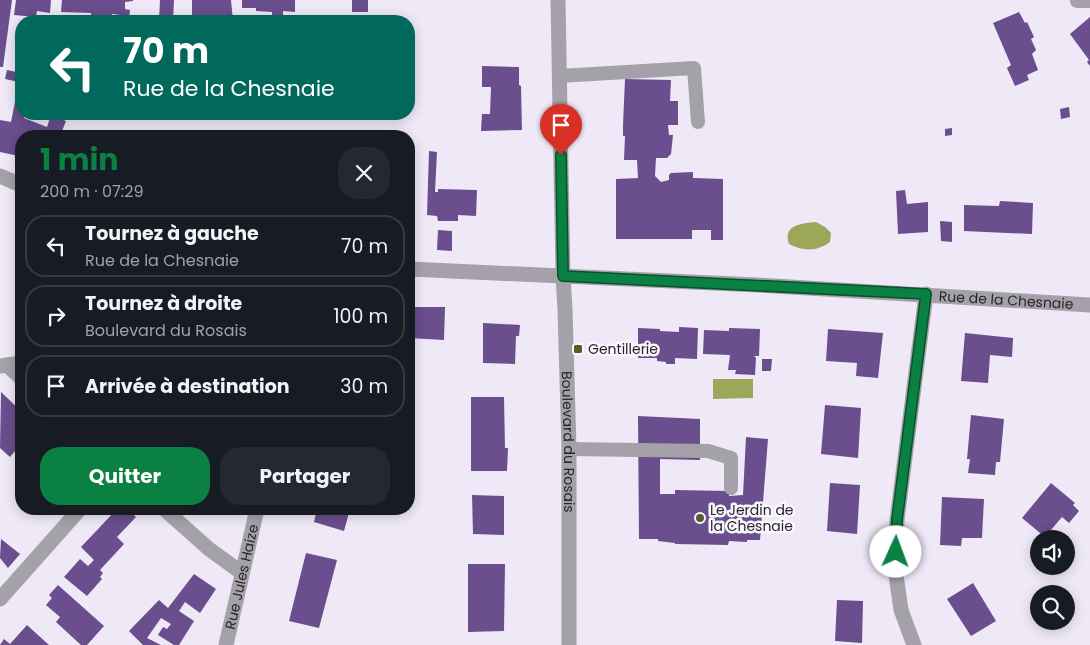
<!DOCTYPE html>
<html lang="fr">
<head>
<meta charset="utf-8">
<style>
  :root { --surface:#171b24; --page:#242831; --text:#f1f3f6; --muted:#9ea1a6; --line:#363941; --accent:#0b8043 }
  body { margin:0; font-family:Poppins,sans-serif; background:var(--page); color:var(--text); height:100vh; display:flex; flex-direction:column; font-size:19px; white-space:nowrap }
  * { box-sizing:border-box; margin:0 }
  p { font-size:16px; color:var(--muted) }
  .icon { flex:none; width:28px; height:28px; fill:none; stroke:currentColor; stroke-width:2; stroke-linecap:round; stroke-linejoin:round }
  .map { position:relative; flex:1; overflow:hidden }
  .drawer { position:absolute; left:15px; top:130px; width:400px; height:385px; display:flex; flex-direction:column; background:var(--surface); border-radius:20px; box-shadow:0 2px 12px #0003 }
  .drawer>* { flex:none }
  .top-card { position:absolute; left:15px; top:15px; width:400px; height:105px; border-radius:20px; box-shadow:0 2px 12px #0003; background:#00695c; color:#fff; overflow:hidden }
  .controls { position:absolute; left:1030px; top:530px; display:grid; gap:10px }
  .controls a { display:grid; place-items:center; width:45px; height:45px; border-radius:50%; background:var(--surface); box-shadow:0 2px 12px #0003; font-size:25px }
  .pin { position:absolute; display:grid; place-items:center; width:42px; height:42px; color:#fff; margin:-51px -21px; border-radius:50% 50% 50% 0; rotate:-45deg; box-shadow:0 0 5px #0007 }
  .pin .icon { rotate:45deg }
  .me { position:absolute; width:55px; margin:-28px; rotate:2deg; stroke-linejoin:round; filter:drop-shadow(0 0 4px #0008) }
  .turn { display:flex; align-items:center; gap:18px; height:105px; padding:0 25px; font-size:22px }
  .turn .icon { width:65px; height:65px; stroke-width:2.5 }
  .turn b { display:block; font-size:35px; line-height:42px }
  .round { display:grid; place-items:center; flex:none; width:52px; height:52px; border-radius:20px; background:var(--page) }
  .overview { display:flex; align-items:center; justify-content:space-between; height:85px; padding:0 25px }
  h1 { font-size:30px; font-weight:700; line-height:38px; color:var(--accent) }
  .action { display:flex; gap:10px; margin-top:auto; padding:10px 25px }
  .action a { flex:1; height:58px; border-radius:20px; background:var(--accent); color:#fff; font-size:20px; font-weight:700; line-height:58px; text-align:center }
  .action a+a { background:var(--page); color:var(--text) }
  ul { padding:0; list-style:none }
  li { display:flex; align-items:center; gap:15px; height:62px; margin:0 10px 8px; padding:0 15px; border:2px solid var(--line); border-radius:20px }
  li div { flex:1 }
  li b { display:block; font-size:19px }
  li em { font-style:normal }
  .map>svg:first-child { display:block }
  .water { fill:#9ca75a }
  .building { fill:#6a4e8d }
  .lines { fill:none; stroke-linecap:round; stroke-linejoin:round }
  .lane { stroke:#a4a2a8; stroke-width:14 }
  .street { stroke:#a4a2a8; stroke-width:15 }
  .route-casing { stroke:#07532c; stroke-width:12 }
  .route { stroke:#0b8043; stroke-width:9 }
  .poi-dot { fill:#555c2a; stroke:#faf8fe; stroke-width:2 }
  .labels { text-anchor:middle; stroke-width:5; stroke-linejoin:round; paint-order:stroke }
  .street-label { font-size:14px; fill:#27252a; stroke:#faf8fe }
  .poi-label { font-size:14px; fill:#27252a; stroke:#faf8fe; text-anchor:start }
</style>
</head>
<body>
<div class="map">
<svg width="1090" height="645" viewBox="0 0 1090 645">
  <rect width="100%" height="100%" fill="#efe9f7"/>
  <!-- water -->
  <g class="water">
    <path d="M816,222L825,227L831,233L830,242C817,252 802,251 789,244C782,225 802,223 816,222Z"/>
    <polygon points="713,379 753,379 753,398 713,399"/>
  </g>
  <!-- building -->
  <g class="building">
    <polygon points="0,0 12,0 3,67 0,67"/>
    <polygon points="16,0 51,0 50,13 37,11 36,17 14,15"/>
    <polygon points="62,0 133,0 133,1 125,2 125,9 130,10 129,19 120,19 120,15 112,14 112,21 91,21 91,13 61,12"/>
    <polygon points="160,0 174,0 173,21 159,21"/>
    <polygon points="192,0 231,0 233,21 213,21 212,18 206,18 206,21 192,21"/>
    <polygon points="242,0 295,0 295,12 283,11 283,21 272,21 272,12 256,11 256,8 242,8"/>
    <rect x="352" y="0" width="16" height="12"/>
    <polygon points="1019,12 1025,23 1027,22 1034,37 1031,39 1036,50 1032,54 1038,70 1027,75 1029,80 1015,86 1007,68 1011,65 993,23"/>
    <polygon points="1090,17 1090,66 1087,62 1089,60 1070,34"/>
    <polygon points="482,66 519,67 519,85 521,86 522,130 481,131 482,114 490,114 491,87 482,87"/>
    <polygon points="7,70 21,73 21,114 25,114 24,118 47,127 51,115 66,121 60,136 21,136 19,156 0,152 0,120 11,122 19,82 5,79"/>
    <polygon points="625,79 671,80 670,101 678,101 678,125 668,125 669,135 673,135 671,154 667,158 656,158 655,176 661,182 669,180 669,175 671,173 693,172 693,178 723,179 723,240 711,240 711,230 692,230 692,239 616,239 616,179 638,178 637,160 624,160 625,136 623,136 623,125"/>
    <polygon points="1069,107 1070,117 1061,119 1060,109"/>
    <polygon points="952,128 952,135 945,136 945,129"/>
    <rect x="392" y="134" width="12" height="2"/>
    <polygon points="429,151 437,152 435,192 438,192 438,189 477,190 476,216 458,215 458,221 438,221 437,216 427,215"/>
    <polygon points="409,160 412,160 412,172 415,172 415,226 409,225"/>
    <polygon points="905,190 907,204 928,202 928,232 898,234 896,191"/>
    <polygon points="1000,201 1033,203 1032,234 964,231 964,205 999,206"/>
    <polygon points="940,221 952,222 952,242 941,241"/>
    <polygon points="438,230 452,231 452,251 437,250"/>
    <polygon points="409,307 445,307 444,340 409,338"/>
    <polygon points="483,323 520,325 519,336 516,336 515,364 483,363"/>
    <polygon points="679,327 698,328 697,359 675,358 675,364 666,364 666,362 657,361 657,358 638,358 638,328 660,329 660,331 679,332"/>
    <polygon points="729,328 760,329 759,356 754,356 756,358 755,375 735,374 736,370 728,370 730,355 703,354 704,330 729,331"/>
    <polygon points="828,329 883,333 878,378 856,376 857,363 826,361"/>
    <polygon points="965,333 1013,338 1012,357 990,355 988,383 961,381"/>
    <polygon points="762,359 772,359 771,371 762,371"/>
    <polygon points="1,392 21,411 21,444 10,457 0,448"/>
    <polygon points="471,397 504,397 505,448 508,448 507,471 471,471"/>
    <polygon points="825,405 861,408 858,458 821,454"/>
    <polygon points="971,415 1004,419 1000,462 996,462 995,475 968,473 970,459 967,459"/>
    <polygon points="638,416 700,419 700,460 660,459 660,494 675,494 675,490 729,491 729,496 743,495 746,437 768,439 760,540 747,540 747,542 729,541 728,545 675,544 675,543 658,541 658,539 639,539"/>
    <polygon points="830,483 860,485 857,534 827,531"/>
    <polygon points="1051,483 1075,503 1073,505 1079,511 1069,523 1062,517 1045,537 1022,518"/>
    <polygon points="472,495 504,496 504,535 473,534"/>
    <polygon points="942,497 984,499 982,538 962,538 961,546 940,545"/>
    <polygon points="117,509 127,509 136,517 117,537 124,544 100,570 103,573 100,577 102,579 87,596 64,577 80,559 88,566 94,560 81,547"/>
    <polygon points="238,509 245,510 245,515 238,513"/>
    <polygon points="317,509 350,509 344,531 314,522"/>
    <polygon points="1,539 20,554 8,568 0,558"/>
    <polygon points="306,553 337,560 319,628 289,621"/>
    <polygon points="468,564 505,564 504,631 468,632"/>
    <polygon points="194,574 216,589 200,613 185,602 179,611 194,621 179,645 174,645 158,635 163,627 167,629 171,624 161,618 147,638 161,645 143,645 129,631 159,600 168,608"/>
    <polygon points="973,583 996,621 971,636 947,599"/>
    <polygon points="58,585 104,626 87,645 81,645 56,622 60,617 46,605 52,598 49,595"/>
    <polygon points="837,600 863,601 862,643 835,641"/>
    <polygon points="27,625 49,645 0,645 4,639 10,644"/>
  </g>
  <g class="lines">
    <!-- lane -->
    <g class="lane">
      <polyline points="1077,1 1090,1"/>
      <polyline points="559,76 694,68 698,122"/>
      <polyline points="569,449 708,451 731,458 731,488"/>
    </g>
    <!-- street -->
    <g class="street">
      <path id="s1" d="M558,0L563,276L565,309L569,449V645"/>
      <polyline points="0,176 21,185"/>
      <path id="s2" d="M409,269L757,285L1090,305"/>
      <polyline points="7,365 21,378"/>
      <polyline points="0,366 21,363"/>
      <polyline points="164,509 209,549 242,573"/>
      <polyline points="0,599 80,509"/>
      <path id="s3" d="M226,645L257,509"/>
      <polyline points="914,645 901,610 895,568 897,520 926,294"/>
    </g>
  </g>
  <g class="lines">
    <!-- route casing -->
    <g class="route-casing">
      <polyline id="route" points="561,155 563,276 926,294 897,520 896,552"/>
    </g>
    <!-- route -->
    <use href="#route" class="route"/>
  </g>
  <!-- markers -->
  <g class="poi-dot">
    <rect x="573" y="344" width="10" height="10" rx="2.5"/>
    <circle cx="700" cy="518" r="5"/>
  </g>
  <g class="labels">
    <!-- street labels -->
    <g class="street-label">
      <text dy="5" stroke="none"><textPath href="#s2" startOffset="598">Rue de la Chesnaie</textPath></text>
      <text dy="5" stroke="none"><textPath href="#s1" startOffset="442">Boulevard du Rosais</textPath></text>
      <text dy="5" stroke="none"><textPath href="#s3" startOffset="70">Rue Jules Haize</textPath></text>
    </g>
    <!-- poi labels -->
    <g class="poi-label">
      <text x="588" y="354">Gentillerie</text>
      <text x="710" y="515">Le Jerdin de<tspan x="710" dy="16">la Chesnaie</tspan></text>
    </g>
  </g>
</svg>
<div class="controls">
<a><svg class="icon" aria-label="sound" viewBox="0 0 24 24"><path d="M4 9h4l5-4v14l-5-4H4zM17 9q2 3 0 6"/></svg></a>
<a><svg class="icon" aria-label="search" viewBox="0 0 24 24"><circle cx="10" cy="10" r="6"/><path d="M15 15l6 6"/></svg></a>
</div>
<div class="pin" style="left:561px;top:155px;background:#d93025"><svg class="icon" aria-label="arrive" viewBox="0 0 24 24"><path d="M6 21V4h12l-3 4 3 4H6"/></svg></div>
<svg class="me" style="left:896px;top:552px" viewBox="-20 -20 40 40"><circle r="19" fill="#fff"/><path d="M0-13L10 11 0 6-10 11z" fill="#0b8043"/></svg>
<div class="top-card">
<div class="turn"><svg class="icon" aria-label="left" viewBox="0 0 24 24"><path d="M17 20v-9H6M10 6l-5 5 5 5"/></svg><div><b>70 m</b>Rue de la Chesnaie</div></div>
</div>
<section class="drawer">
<div class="overview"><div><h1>1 min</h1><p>200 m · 07:29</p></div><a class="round"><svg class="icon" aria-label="close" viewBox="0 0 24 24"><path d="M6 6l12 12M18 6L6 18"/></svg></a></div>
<ul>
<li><svg class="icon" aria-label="left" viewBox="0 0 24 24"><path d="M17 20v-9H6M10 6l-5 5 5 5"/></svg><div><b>Tournez à gauche</b><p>Rue de la Chesnaie</p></div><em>70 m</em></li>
<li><svg class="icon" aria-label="right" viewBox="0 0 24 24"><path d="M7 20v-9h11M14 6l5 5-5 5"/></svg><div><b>Tournez à droite</b><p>Boulevard du Rosais</p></div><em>100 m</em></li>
<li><svg class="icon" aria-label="arrive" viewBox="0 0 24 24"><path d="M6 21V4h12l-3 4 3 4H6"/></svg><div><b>Arrivée à destination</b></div><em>30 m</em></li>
</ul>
<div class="action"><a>Quitter</a><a>Partager</a></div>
</section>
</div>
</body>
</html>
